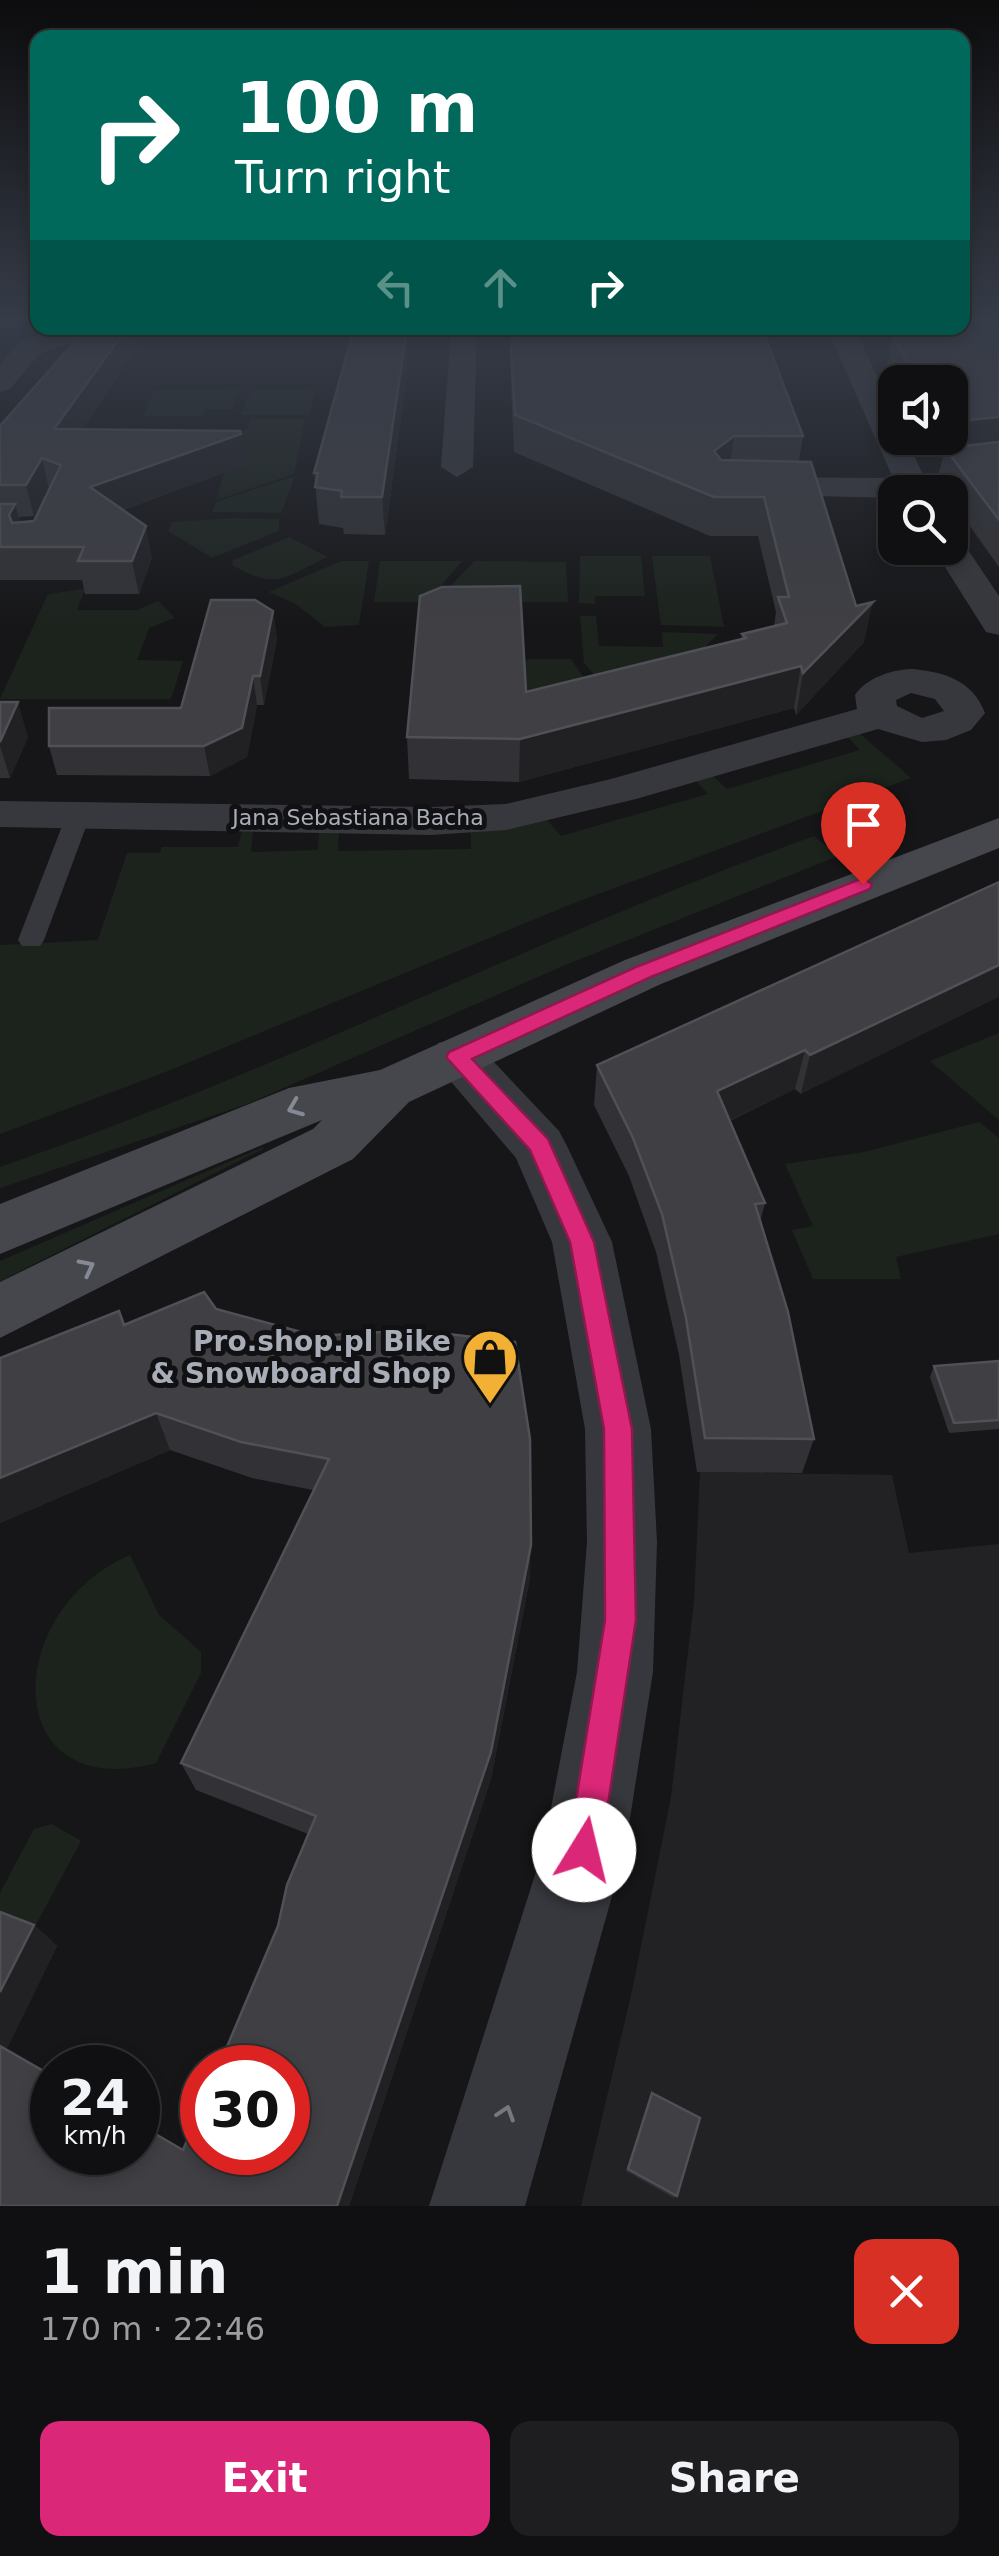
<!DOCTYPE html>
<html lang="en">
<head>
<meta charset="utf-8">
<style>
  :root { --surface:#101012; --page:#1e1e20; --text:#f1f3f6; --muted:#9c9d9f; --line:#303032; --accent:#db2777 }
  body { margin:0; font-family:"DejaVu Sans",sans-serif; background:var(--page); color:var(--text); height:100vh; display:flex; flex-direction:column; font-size:38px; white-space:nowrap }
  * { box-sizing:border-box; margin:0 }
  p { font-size:32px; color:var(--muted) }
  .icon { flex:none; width:55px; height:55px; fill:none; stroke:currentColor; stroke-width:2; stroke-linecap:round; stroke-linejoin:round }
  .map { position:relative; height:2206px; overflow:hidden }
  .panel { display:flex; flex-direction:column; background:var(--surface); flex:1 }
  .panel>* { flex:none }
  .hud { position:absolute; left:30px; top:30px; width:940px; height:305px; border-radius:20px; box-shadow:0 5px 15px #0003,0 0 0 2px var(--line); background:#00695c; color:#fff; overflow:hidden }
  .fabs { position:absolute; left:878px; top:365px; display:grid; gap:20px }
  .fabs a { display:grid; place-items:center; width:90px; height:90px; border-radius:20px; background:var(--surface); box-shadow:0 5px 15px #0003,0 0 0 2px var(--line); font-size:50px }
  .speed { position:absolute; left:30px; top:2045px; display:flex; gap:20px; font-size:50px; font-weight:700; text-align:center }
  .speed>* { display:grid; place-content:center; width:130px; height:130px; border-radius:50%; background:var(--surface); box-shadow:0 5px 15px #0003,0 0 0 2px var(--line); line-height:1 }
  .speed small { font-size:25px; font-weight:400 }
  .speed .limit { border:15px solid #d22; background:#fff; color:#111 }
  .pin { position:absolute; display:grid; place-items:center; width:85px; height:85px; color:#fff; margin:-102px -42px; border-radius:50% 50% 50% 0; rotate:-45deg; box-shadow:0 0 10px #0007 }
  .pin .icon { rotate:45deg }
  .me { position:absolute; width:110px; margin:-55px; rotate:9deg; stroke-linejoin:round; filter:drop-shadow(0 0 8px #0008) }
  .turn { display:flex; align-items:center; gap:35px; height:210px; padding:0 40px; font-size:45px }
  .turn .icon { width:130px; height:130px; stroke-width:2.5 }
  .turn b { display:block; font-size:70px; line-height:85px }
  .lanes { display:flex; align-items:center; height:95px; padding:0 40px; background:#0003; justify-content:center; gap:50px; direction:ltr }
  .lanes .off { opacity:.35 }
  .round { display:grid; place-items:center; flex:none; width:105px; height:105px; border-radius:20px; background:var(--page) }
  .headline { display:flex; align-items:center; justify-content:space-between; height:170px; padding:0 40px }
  h1 { font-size:60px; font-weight:600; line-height:75px }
  .cta { display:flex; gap:20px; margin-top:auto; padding:20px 40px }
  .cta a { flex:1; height:115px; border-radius:20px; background:var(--accent); color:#fff; font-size:40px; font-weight:600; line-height:115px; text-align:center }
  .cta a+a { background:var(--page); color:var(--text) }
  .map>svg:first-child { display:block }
  .built { fill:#222225 }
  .green { fill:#1c231d }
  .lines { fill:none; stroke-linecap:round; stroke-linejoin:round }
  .service { fill:#37383d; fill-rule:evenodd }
  .minor { fill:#37383d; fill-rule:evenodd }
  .secondary { fill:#45474d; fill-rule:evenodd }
  .wall { fill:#323236; fill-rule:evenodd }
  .shaded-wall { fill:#212124 }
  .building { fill:#3f3f44; stroke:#4f5156; stroke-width:2.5 }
  .oneway { stroke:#858993 }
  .oneway2 { stroke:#757881 }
  .route { fill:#db2777; stroke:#8e194d; stroke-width:2.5 }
  .labels { text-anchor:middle; stroke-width:10; stroke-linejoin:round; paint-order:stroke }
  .far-street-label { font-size:22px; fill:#a8adb8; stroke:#111113 }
  .poi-label { font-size:28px; font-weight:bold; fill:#a8adb8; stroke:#111113; text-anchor:end }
</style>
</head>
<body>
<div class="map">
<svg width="999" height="2206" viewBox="0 0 999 2206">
  <rect width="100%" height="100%" fill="#161618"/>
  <!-- built -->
  <polygon class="built" points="700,1472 892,1475 909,1553 999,1544 999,2206 581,2206 632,1991 671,1797 694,1601"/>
  <!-- green -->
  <g class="green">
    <polygon points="239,389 233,409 206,409 203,416 143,416 154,390"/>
    <polygon points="316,389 309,415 241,415 251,390"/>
    <polygon points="250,419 305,419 294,474 216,500 237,430 247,429"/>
    <polygon points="295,476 281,513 212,512 216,502"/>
    <polygon points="234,518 279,519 279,531 212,558 168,531 172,522"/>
    <path d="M289,537L328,557C282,577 279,592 232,565L233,560Z"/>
    <polygon points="580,556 641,556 645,596 595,596 595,604 579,603"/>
    <polygon points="652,556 710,556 724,627 661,625"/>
    <polygon points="341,561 369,561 359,625 325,627 296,604 269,592"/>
    <polygon points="380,561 462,561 427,602 374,602"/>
    <polygon points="474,561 566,562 568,602 436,602"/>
    <polygon points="85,589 77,610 137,610 158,601 175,618 149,628 137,660 183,661 171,699 0,699 48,594"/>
    <polygon points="580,616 596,616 599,646 663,647 662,632 718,634 699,653 598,679 584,663"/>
    <polygon points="529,659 571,659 586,681 514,699 514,666"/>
    <polygon points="858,732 911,778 574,903 163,1073 0,1134 0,945 98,940 127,853 160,853 162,847 238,847 243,827 253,832 251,852 318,850 319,832 339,831 338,851 471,849 471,829 547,820 561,836 708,794 694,779 710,773 727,789 860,750 846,735"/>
    <path d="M814,836L838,856L563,966L247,1104L0,1188V1167C277,1072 539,936 814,836Z"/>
    <polygon points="999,1033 999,1120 930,1061"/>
    <polygon points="979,1122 999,1138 999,1234 896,1257 901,1279 813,1279 792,1230 813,1226 785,1164 864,1152"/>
    <polygon points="263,1147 263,1149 0,1281 0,1261"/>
    <path d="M130,1555L159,1615L201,1652V1673L156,1763C0,1805 0,1611 130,1555Z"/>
    <polygon points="52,1824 81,1841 34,1928 0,1918 0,1893 34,1829"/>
  </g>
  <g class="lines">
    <!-- service -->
    <polygon class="service" points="78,809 90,816 44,940 40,946 22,946 18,940 66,816"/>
    <!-- minor -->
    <g class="minor">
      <polygon points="62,328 99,328 95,334 39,354 10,389 0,392 0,365 19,342"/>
      <polygon points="451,328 477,328 473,467 457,477 441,467"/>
      <polygon points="832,328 858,328 860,340 895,415 895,438 906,438 931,492 895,492 895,498 730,494 726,487 742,477 893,478 832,340"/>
      <polygon points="950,538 962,541 999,596 999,635 986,632 933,548 950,548"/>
      <path d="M913,669C945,672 973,681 985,713L971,730L946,740L922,742L878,729L636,799L506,830L431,835L0,827V801L431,807L506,804L611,779L857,709L855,695C866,678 893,669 913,669ZM911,693L935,699L944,711L922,718L897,706L896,700Z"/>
      <polygon points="457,1038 476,1043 559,1131 567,1146 612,1242 651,1429 657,1542 653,1672 625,1850 525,2206 429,2206 543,1850 577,1672 587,1542 585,1429 552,1242 516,1158 430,1057 438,1043"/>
    </g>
    <!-- secondary -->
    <polygon class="secondary" points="999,818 999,848 661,984 409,1102 353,1159 0,1338 0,1282 313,1129 322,1120 0,1254 0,1204 289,1088 380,1070 625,960"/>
  </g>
  <!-- wall -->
  <g class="wall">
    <polygon points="999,318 999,567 950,498 950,492 946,492 937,480 944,453 931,455 922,438 950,438 950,382 896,382 887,366 894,328"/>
    <path d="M87,328H138L140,344L82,429L245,465L123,510L152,558L139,594H85L82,580H0V426ZM47,493L34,521L20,522L19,517L34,516Z"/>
    <polygon points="511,351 803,436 799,461 864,642 796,715 794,708 519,782 409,779 407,737 526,692 741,639 742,634 774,626 776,612 758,536 710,536 514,452 511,386"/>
    <polygon points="409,359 385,535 344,534 343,528 319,524 314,473"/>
    <polygon points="273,611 277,639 264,705 257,705 247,757 210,776 57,775 49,746 181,708"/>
    <polygon points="0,702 28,737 10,778 0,778"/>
    <polygon points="999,882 801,1094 795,1089 730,1121 765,1203 760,1222 814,1439 802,1473 697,1472 679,1355 656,1252 629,1176 594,1105 597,1065"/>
    <polygon points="216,1309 530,1578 491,1779 349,2206 0,2206 0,1912 34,1925 57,1946 6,2050 184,2150 278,1926 308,1834 196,1790 181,1763 313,1490 252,1478 170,1450 0,1523 124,1325"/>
    <polygon points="999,1361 999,1429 949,1433 930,1377 934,1366"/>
    <polygon points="652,2093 677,2196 674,2198 626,2171"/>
  </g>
  <!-- shaded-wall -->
  <g class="shaded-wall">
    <polygon points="127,328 138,328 140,344 61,459 54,429"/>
    <polygon points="407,328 409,359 385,535 382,497"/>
    <polygon points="999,417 999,448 945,448 944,453 931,455 935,438 950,438 950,422"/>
    <polygon points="241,434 245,465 97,519 90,487"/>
    <polygon points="734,436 729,473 714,451"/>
    <polygon points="42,458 49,489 34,516 26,485"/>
    <polygon points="15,504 24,536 18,547 9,515"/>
    <polygon points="146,526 152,558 139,594 132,561"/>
    <polygon points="873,602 864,642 796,715 803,673"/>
    <polygon points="273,611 277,639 264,705 260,676"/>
    <polygon points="801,666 794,708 519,782 520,739"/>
    <polygon points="253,676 257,705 247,757 210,776 204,746"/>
    <polygon points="18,702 28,737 10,778 0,746 0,742"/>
    <polygon points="999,965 999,997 801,1094 810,1055"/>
    <polygon points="805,1050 795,1089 710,1130 717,1091"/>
    <polygon points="156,1413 170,1450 0,1523 0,1478"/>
    <polygon points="531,1545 530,1578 491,1779 349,2206 337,2206"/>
    <polygon points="34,1925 57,1946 6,2050 0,2046 0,1992"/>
  </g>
  <!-- building -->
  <g class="building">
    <polygon points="962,318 999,318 999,417 950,422 950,382 917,382 893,336 899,336 895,328 962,328"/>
    <polygon points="87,328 127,328 54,429 240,431 241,434 90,487 146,526 132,561 78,561 84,547 0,547 0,504 15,504 9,515 12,523 34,521 61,465 42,458 26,485 0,485 0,426"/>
    <polygon points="354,328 407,328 382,497 341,497 342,491 315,487 318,473 314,473"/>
    <polygon points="514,328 762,328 803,436 734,436 714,451 721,460 811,462 856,606 873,602 803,673 801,666 520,739 407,737 420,596 442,587 520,586 526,692 746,638 742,634 787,623 778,597 789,597 764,497 714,497 515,415 511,351"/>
    <polygon points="999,442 999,520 945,448"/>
    <polygon points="211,600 255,600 273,611 260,676 253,676 242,728 204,746 49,746 49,708 181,708"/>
    <polygon points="0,702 18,702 0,742"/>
    <polygon points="999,882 999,965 810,1055 805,1050 717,1091 765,1203 755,1204 788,1312 814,1439 705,1438 686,1318 662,1214 633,1138 597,1065"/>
    <polygon points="204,1292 216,1309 316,1336 416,1330 515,1342 530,1439 531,1545 491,1752 337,2206 0,2206 0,2046 52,2076 52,2152 138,2152 138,2124 183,2150 202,2105 202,2152 288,2152 288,2068 218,2068 278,1926 287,1885 316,1816 181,1763 329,1459 241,1442 156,1413 0,1478 0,1358 119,1311 124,1325"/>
    <polygon points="999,1361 999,1420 954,1423 934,1366"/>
    <polygon points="0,1912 34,1925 0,1992"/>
    <polygon points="652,2093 700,2118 677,2196 628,2169"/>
  </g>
  <!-- one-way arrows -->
  <defs><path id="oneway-chevron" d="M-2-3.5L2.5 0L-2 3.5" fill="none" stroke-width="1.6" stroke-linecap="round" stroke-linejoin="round" transform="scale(2.5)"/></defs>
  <g class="oneway">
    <use href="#oneway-chevron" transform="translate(295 1108) rotate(158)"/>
    <use href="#oneway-chevron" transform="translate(87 1267) rotate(-27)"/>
  </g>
  <use class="oneway2" href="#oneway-chevron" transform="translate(506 2113) rotate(-72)"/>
  <!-- sky -->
  <linearGradient id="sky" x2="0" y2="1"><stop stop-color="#0c0c0d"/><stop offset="0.51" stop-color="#363c48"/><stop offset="1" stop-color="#363c48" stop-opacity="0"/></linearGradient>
  <rect width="999" height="627" fill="url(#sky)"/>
  <!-- route -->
  <polygon class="route" points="863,878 872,884 870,889 651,977 472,1059 548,1139 594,1242 632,1429 636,1620 601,1850 597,1862 584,1867 572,1862 568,1850 605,1620 604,1429 570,1242 530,1150 446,1057 449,1052 636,967"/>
  <!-- icons -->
  <defs>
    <g id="shop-pin" transform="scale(2.875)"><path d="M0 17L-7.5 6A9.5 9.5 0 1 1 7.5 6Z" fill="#f2b134" stroke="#111113"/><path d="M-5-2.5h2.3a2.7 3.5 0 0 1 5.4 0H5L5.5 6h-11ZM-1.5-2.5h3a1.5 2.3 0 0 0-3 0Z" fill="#111"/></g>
  </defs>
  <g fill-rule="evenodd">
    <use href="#shop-pin" x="490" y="1357"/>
  </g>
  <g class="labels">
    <!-- far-street labels -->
    <g class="far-street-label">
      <text x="358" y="825">Jana Sebastiana Bacha</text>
    </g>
    <!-- poi labels -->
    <g class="poi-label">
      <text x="451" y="1351">Pro.shop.pl Bike<tspan x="451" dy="32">&amp; Snowboard Shop</tspan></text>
    </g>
  </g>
</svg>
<div class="fabs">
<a><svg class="icon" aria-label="sound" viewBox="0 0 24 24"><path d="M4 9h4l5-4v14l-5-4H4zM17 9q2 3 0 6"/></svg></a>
<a><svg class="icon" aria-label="search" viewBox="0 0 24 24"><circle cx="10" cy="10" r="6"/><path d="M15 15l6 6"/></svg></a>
</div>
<div class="speed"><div>24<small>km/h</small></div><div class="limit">30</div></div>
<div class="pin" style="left:863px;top:884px;background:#d93025"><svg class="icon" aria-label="arrive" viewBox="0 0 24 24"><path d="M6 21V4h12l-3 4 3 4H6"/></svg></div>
<svg class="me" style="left:584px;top:1850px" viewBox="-20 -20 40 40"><circle r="19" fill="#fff"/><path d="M0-13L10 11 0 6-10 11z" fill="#db2777"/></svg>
<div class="hud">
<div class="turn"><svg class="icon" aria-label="right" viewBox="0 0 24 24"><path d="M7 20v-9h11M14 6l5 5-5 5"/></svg><div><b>100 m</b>Turn right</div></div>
<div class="lanes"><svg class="icon off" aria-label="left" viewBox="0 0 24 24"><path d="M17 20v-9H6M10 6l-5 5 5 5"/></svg><svg class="icon off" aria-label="ahead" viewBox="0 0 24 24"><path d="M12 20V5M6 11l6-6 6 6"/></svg><svg class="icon" aria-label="right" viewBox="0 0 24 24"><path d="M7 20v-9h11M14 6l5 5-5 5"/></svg></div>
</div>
</div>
<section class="panel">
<div class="headline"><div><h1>1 min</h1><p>170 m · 22:46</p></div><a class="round" style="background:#d93025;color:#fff"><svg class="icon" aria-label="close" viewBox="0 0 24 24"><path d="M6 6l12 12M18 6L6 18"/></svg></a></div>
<div class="cta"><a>Exit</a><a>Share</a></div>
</section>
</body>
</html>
